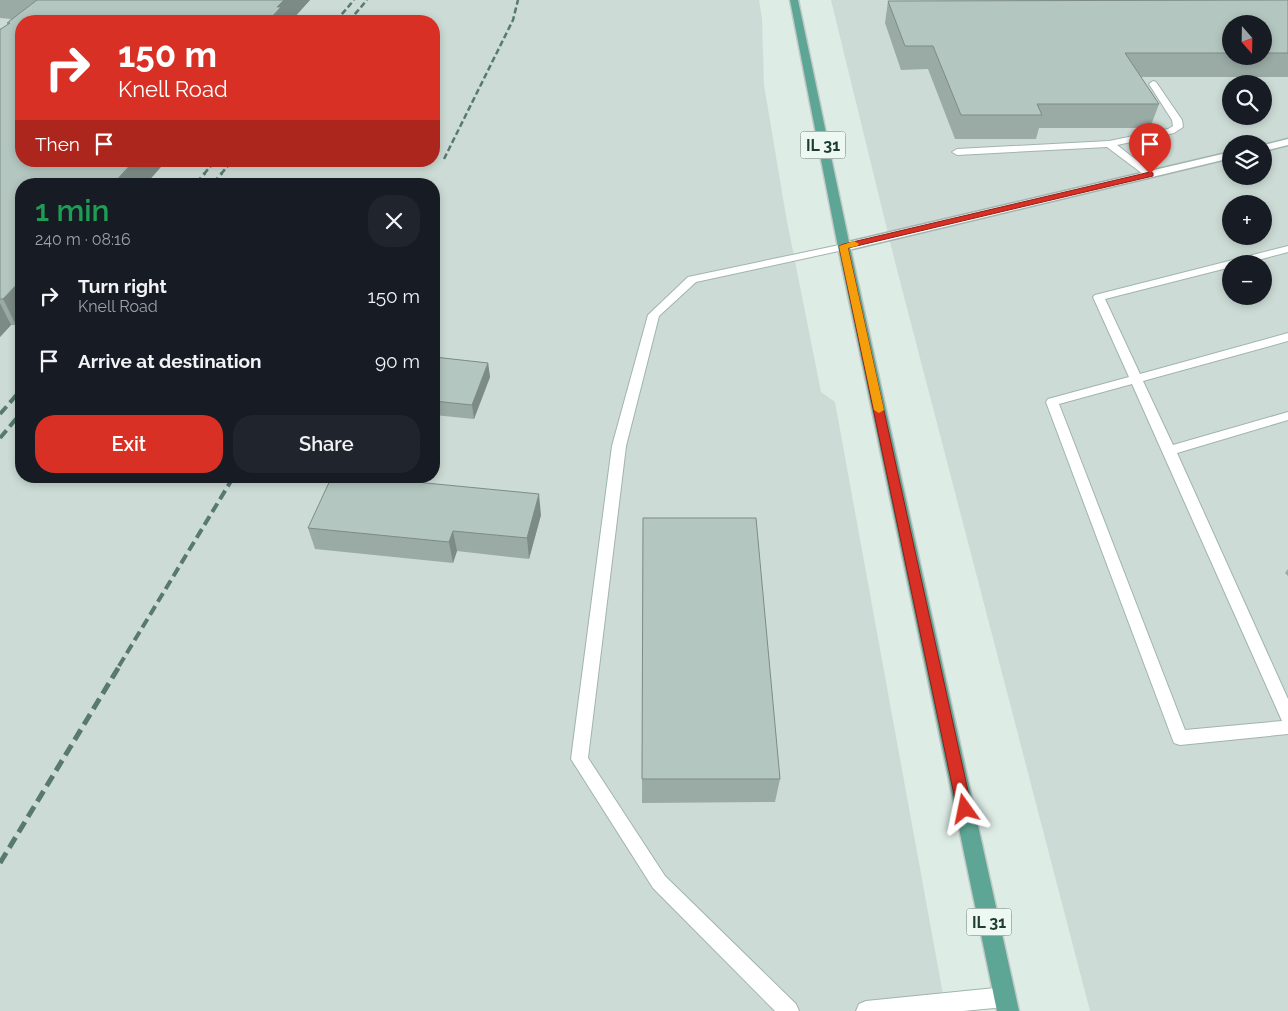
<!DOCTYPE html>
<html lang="en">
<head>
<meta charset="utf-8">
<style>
  :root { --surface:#171b24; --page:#20242c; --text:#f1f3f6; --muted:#9ea1a6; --accent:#d93025 }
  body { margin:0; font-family:Raleway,sans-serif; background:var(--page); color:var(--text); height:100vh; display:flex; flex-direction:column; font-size:19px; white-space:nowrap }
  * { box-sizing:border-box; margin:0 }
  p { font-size:16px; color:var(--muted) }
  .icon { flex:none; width:28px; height:28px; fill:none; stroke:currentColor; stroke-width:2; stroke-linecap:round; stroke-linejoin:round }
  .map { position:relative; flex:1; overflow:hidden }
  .panel { position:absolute; left:15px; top:178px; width:425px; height:305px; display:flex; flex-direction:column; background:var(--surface); border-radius:20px; box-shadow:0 2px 8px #0003 }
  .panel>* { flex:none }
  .banner { position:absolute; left:15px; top:15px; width:425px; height:152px; border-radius:20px; box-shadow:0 2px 8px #0003; background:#d93025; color:#fff; overflow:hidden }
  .needle { width:32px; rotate:160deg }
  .buttons { position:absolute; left:1222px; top:15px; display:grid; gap:10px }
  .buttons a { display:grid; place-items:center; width:50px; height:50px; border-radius:50%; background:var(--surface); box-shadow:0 2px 8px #0003; font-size:25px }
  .pin { position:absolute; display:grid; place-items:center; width:42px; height:42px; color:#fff; margin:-51px -21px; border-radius:50% 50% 50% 0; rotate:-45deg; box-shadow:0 0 5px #0007 }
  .pin .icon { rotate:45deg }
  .me { position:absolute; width:55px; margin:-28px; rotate:348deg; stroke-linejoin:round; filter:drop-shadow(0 0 4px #0008) }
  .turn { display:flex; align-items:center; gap:18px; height:105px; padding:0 20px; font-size:22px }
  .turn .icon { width:65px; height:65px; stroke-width:2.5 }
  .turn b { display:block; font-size:35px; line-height:42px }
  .then { display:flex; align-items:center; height:48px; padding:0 20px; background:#0003; gap:10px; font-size:19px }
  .round { display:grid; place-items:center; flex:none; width:52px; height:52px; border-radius:20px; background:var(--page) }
  .overview { display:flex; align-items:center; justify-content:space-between; height:85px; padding:0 20px }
  h1 { font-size:30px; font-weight:600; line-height:38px; color:#1e9e55 }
  .button { display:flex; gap:10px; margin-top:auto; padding:10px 20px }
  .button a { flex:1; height:58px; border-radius:20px; background:var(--accent); color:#fff; font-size:20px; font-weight:600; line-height:58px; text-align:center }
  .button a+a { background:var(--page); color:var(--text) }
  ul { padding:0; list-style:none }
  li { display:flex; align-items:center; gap:15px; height:65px; padding:0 20px }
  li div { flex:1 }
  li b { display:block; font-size:19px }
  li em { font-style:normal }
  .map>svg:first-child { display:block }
  .built { fill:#ccdbd5; fill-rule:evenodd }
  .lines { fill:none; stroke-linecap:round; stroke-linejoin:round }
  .service-casing { stroke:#a0b4ad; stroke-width:2 }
  .minor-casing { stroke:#a0b4ad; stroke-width:3 }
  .primary-casing { stroke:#c0c9c6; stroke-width:3 }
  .service { fill:#fff; fill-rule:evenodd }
  .minor { fill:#fff; fill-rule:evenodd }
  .primary { fill:#5da695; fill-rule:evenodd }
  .rail-far3 { stroke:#577970; stroke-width:2.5; stroke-dasharray:6 3; stroke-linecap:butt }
  .rail-far2 { stroke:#577970; stroke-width:3; stroke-dasharray:8 4; stroke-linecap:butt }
  .rail-far1 { stroke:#577970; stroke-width:4; stroke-dasharray:10 5; stroke-linecap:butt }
  .rail { stroke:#577970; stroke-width:5; stroke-dasharray:12 6; stroke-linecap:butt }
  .wall { fill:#9aaaa4; fill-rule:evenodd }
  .shaded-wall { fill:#7d8b86 }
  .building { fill:#b3c6bf; stroke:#7d8b86 }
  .route { fill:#d93025; stroke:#8d1f18 }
  .slow { fill:#f59e0b }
  .labels { text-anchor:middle; stroke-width:4.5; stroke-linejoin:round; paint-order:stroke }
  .shield { fill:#eef8f3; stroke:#5c756e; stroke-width:1 }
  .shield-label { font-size:16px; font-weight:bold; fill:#1d3d35 }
</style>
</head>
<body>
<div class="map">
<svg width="1288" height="1011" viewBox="0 0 1288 1011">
  <rect width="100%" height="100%" fill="#deece6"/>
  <!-- built -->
  <g class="built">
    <path d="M0,0H759L762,19L764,85L786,216L821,392L835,402L946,1011H0ZM21,21H434V161H21ZM21,184H434V476H21Z"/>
    <path d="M831,0H1288V1011H1090L895,262ZM1231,24H1264V56H1231ZM1231,84H1264V116H1231ZM1231,144H1264V176H1231ZM1231,204H1264V236H1231ZM1231,264H1264V296H1231Z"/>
  </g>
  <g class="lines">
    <!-- service casing -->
    <g class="service-casing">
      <g id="service">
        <polygon points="1153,81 1156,82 1182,120 1183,127 1174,133 1117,145 1153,173 1153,177 1147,177 1107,147 957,155 952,152 957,149 1109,141 1168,129 1173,126 1172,120 1149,84"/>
        <polygon points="844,244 848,245 849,247 848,249 696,282 659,316 626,446 588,758 665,876 796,1004 799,1011 775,1011 653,888 571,759 612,446 648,315 688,277"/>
        <path d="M1288,246V252L1243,264H1231V267L1105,299L1140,374L1288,333V341L1143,381L1173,445L1288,412V420L1177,453L1288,699V734L1180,745L1174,743L1172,738L1046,402L1048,399L1129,377L1093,297L1095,295ZM1132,384L1282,721L1185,730L1059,404Z"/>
        <polygon points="1005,987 1012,990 1015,997 1012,1004 1005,1007 963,1011 856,1011 859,1004 866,1001"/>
      </g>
    </g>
    <!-- minor casing -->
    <g class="minor-casing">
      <g id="minor">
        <polygon points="1288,139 1288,145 1264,151 1264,145"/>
        <polygon points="1231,152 1231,158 844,251 838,247 844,243"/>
      </g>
    </g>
    <!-- primary casing -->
    <g class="primary-casing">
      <polygon id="primary" points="790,0 798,0 850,247 1019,1011 997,1011 838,247"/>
    </g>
    <!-- service -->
    <use href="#service" class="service"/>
    <!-- minor -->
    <use href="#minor" class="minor"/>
    <!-- primary -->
    <use href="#primary" class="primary"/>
    <!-- rail-far3 -->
    <g class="rail-far3">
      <polyline points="336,21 354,0"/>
      <polyline points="349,21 367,0"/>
      <polyline points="444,159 513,20 518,0"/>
      <polyline points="204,174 215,161"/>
      <polyline points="221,174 232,161"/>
    </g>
    <!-- rail-far2 -->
    <g class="rail-far2">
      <polyline points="394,182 394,184"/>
      <polyline points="196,184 205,173"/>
      <polyline points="213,184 222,173"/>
      <polyline points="19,392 21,389"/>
    </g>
    <!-- rail-far1 -->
    <g class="rail-far1">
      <polyline points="0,414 20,391"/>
      <polyline points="0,438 21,413"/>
      <polyline points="119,666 234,476"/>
    </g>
    <!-- rail -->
    <polyline class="rail" points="0,863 120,665"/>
  </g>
  <!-- wall -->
  <g class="wall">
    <polygon points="0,0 310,0 291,21 21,21 21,161 166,161 146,184 21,184 21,319 16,325 11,325 0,337 0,29 1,29 8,24 7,23 11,19 0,18"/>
    <path d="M1288,0V77H1141L1159,104L1150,128H1039L1036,139H955L928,69L901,70L885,23L888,1ZM1231,24H1264V56H1231Z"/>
    <polygon points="434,357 488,363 490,377 474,419 434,415"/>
    <polygon points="541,515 529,559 457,551 453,563 315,549 308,528"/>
    <polygon points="643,518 780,779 775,802 642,803"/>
    <polygon points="1288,569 1288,576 1285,573"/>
  </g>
  <!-- shaded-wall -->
  <g class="shaded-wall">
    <polygon points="284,0 310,0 291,21 268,21 277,7"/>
    <polygon points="134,161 166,161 146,184 113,184"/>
    <polygon points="21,280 21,319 16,325 3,299"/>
    <polygon points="0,303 11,325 0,337"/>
    <polygon points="488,363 490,377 474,419 472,405"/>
    <polygon points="539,494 541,515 529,559 527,538"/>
    <polygon points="453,531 457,551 453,563 449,542"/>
  </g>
  <!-- building -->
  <g class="building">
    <polygon points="37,0 284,0 277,7 281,7 268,21 21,21 21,161 134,161 113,184 21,184 21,280 3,299 0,299 0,29 1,29 10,23 7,23"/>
    <polygon points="1288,0 1288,53 1264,53 1264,24 1231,24 1231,53 1125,53 1159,104 1037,104 1042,115 961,115 933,46 905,46 888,1"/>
    <polygon points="434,357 488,363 472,405 434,401"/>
    <polygon points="332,476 354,476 539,494 527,538 453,531 449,542 308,528"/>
    <polygon points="643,518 756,518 780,779 642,779"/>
  </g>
  <!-- route -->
  <polygon class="route" points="1150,172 1153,173 1153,176 848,248 972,809 970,814 965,815 960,814 957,809 839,246 844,244"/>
  <!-- slow -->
  <polygon class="slow" points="854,241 859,244 857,246 848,248 884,410 879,413 874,410 839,246"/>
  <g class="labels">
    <!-- shield labels -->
    <g class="shield">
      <rect x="800.5" y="131.5" width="45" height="27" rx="4"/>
      <rect x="966.5" y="908.5" width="45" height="27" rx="4"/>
    </g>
    <g class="shield-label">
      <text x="823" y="151">IL 31</text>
      <text x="989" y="928">IL 31</text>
    </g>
  </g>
</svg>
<div class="buttons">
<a><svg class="needle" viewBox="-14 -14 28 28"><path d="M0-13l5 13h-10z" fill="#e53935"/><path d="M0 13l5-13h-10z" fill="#9ea1a6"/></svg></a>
<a><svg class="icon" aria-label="search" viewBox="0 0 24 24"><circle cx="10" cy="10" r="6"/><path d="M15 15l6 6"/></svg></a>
<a><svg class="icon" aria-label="layers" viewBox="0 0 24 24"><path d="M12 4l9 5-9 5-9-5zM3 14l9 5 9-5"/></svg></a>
<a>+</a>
<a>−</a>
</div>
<div class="pin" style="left:1150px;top:174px;background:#d93025"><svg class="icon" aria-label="arrive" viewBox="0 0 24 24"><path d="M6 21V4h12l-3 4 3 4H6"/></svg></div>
<svg class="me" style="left:965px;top:809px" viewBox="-20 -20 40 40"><path d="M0-17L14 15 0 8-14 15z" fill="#d93025" stroke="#fff" stroke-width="4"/></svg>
<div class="banner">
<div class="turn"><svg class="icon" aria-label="right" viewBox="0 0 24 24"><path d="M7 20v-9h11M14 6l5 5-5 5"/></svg><div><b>150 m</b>Knell Road</div></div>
<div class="then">Then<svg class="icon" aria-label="arrive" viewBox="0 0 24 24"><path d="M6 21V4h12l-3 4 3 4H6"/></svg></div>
</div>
<section class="panel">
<div class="overview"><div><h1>1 min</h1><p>240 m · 08:16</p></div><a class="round"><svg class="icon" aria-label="close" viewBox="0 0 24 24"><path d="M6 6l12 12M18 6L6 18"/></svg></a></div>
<ul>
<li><svg class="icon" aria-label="right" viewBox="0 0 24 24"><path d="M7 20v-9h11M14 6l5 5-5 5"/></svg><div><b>Turn right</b><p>Knell Road</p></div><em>150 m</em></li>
<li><svg class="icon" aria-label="arrive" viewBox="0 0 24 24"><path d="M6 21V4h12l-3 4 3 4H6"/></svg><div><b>Arrive at destination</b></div><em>90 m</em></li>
</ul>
<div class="button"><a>Exit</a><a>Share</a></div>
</section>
</div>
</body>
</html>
